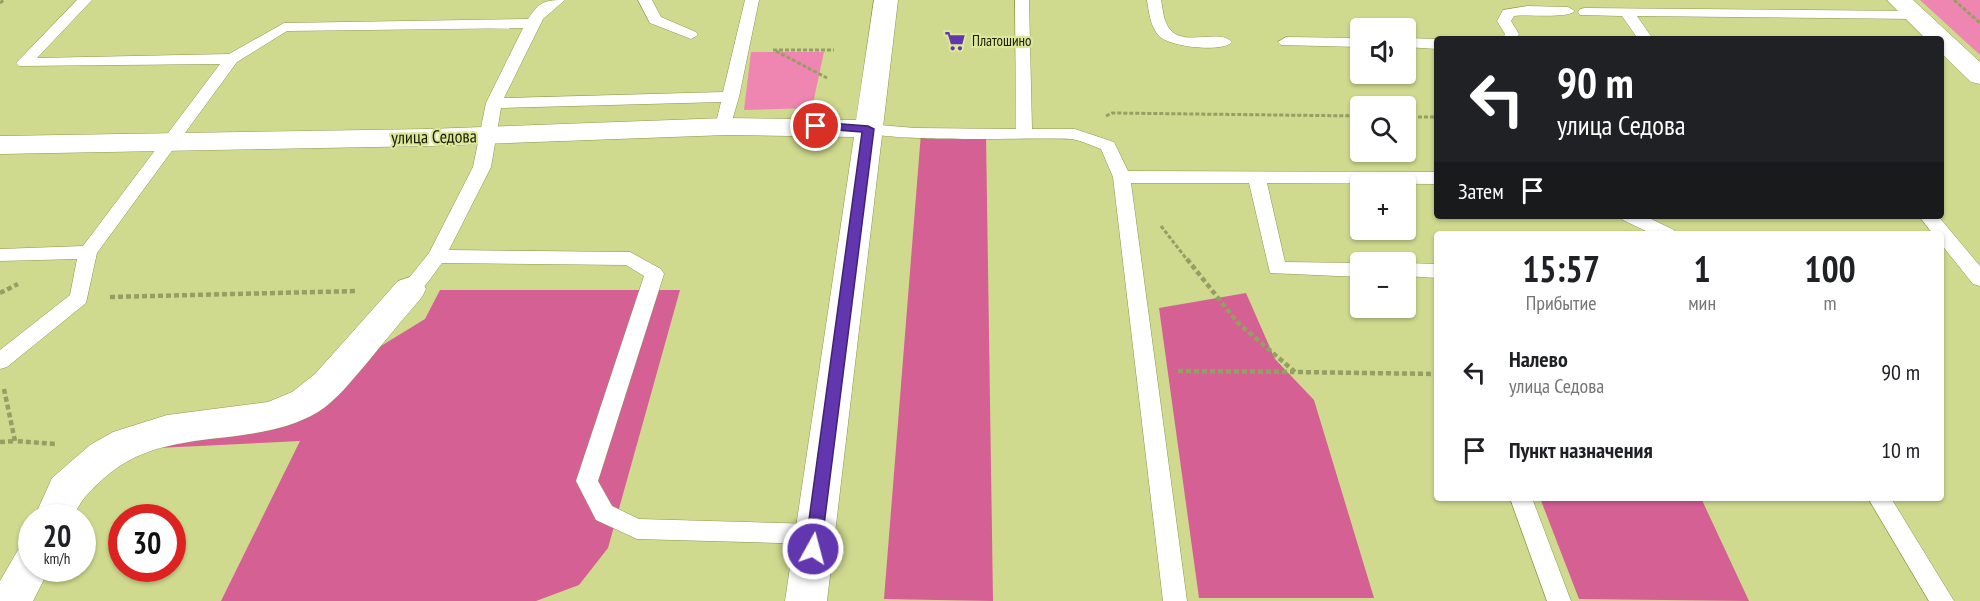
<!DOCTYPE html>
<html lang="ru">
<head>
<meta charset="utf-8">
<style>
  :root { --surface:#fff; --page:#f2f2f2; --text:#202124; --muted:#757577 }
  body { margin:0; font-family:"PT Sans Narrow",sans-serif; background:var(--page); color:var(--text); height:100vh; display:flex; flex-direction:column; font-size:22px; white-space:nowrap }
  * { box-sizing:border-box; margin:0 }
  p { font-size:20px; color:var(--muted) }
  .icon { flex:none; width:33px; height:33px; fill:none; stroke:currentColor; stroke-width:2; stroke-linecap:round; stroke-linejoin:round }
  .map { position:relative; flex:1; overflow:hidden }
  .sheet { position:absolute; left:1434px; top:231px; width:510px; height:270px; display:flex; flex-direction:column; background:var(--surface); border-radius:6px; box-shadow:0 2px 4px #0004 }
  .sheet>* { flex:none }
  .banner { position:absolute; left:1434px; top:36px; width:510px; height:183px; border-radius:6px; box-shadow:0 2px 4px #0004; background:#202124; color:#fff; overflow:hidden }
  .tools { position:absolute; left:1350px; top:18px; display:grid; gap:12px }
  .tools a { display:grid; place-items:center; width:66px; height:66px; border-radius:6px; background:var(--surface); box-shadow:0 2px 4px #0004; font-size:30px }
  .speed { position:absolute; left:18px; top:504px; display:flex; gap:12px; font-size:30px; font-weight:700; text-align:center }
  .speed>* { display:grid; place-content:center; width:78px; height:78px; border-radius:50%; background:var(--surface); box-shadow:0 2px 4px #0004; line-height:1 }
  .speed small { font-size:15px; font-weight:400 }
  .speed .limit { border:9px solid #d22; background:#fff; color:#111 }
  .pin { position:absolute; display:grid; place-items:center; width:51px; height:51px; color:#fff; margin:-26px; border:3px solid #fff; border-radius:50%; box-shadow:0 2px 6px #0007 }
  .me { position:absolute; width:66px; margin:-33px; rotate:7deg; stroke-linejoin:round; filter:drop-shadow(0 0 4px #0008) }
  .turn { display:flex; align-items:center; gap:21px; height:126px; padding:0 24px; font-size:27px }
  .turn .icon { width:78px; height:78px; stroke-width:2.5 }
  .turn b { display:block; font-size:42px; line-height:51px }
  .then { display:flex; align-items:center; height:57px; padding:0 24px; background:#0003; gap:12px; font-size:22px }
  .eta { display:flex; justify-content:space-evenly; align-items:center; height:102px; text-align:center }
  .eta b { font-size:36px; font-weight:700; line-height:42px }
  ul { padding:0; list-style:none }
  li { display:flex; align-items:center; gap:18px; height:78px; padding:0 24px }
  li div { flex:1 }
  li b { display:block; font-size:22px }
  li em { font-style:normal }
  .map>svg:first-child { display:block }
  .green { fill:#ef86b1 }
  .forest { fill:#d56093 }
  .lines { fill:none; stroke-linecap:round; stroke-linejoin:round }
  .service-casing { stroke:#8d964d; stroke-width:1 }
  .minor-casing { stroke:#8d964d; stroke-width:1 }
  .primary-casing { stroke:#8d964d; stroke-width:1 }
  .path-far1 { stroke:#969f63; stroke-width:3; stroke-dasharray:4 2; stroke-linecap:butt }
  .path { stroke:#969f63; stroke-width:4.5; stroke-dasharray:5 3; stroke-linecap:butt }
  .service { fill:#fff; fill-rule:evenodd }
  .minor { fill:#fff; fill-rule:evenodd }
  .primary { fill:#fff; fill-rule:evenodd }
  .route { fill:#6236ae; stroke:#402371; stroke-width:1.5 }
  .labels { text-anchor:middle; stroke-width:4.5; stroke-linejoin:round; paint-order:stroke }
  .far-poi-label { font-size:15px; fill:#1a1d01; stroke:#dce79c; text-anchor:start }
  .street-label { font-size:18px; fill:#1a1d01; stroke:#dce79c }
</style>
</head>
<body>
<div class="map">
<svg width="1980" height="601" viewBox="0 0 1980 601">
  <rect width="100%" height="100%" fill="#cfda8f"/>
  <!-- green -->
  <g class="green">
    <polygon points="1920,0 1980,0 1980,55"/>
    <polygon points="751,52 824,52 812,108 744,110"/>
  </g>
  <!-- forest -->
  <g class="forest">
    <polygon points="921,133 986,134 993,601 884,599"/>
    <polygon points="440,290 680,290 608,548 579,585 536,601 221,601 300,441 137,449 301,395 425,319"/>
    <polygon points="1246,293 1275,359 1314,400 1374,598 1199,598 1159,308"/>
    <polygon points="1540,498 1701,498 1749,601 1579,599"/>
  </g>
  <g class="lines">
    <!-- service casing -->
    <g class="service-casing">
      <g id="service">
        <path d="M77,0H92L37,58L229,54L284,23L528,19C540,1 545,0 565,0L543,19L504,98L723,92L745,0H759L739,97L729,131L723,132L715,127L721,102L501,108L491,167L449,250L630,252L661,269L664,274L598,481L612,506L639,519L814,524L822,527L826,534L822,541L814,544L637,539L596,520L576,481L644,276L626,265L442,263C432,275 421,299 403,294L400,289L429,253L473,167L486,103L523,28L287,31L237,62L97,253L86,303L7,367L0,369V350L70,295L77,259L0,261V249L83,246L220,64L19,66L16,63L19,60Z"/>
        <polygon points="638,0 652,0 661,17 696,32 698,35 691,39 650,23"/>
        <path d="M1015,0H1029L1032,129H1075L1114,142L1128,171L1437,172V184L1267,183L1285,262L1360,263V277L1270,273L1249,183H1131L1187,601H1163L1113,177L1101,149C1092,146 1081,140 1070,139C1041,137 871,144 860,129L868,124L915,128L1016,129Z"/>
        <path d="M1147,0H1161C1163,9 1163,20 1169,28C1182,48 1219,28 1232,42C1222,53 1170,47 1159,36C1150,26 1149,12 1147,0Z"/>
        <path d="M1527,6L1568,7L1575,11C1567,19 1528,14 1514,16L1511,21L1519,34L1517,39H1503L1505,34L1497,21L1503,10Z"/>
        <polygon points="1585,8 1915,11 1922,15 1915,19 1637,16 1653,39 1638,39 1622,16 1580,15 1578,12 1580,9"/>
        <polygon points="1286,37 1360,38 1360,47 1281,45 1278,42"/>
        <polygon points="1406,38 1437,39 1437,49 1406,47"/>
        <polygon points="1620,216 1645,216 1674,230 1677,234 1652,234 1623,220"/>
        <polygon points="1919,216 1938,216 1980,266 1980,286 1973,284 1941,244 1941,234 1933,234"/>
        <polygon points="1406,263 1437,264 1437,278 1406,276"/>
        <polygon points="1510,498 1532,498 1571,601 1547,601"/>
        <polygon points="1868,498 1891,498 1954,601 1929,601"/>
      </g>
    </g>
    <!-- minor casing -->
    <g class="minor-casing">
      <g id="minor">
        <polygon points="874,0 898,0 827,601 785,601 854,137 726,135 428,146 0,154 0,136 428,129 726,118 856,120"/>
        <path d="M410,277L422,281L426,289L422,297C403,319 384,342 366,364C351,381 337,400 318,412C250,452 165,422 103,479C89,492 81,499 73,518H34L52,478L90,445L113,432L167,415L268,402L292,392L315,374L398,281Z"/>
        <polygon points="32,545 32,568 50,568 33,601 0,601 0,581 18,550"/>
      </g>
    </g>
    <!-- primary casing -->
    <g class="primary-casing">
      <polygon id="primary" points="1887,0 1913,0 1980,62 1980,84 1971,82 1941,53 1941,39 1926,39"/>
    </g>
    <!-- path-far1 -->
    <g class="path-far1">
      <polyline points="1954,0 1980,23"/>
      <polyline points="0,3 4,0"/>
      <polyline points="773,50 834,50"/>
      <polyline points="776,51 827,78"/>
      <polyline points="1106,116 1112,113 1360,116"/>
      <polyline points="1406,117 1437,117"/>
      <polyline points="1161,226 1188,261"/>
    </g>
    <!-- path -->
    <g class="path">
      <polyline points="1187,259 1238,323 1295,372 1437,374"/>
      <polyline points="0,293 18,284"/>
      <polyline points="110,297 358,291"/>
      <polyline points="1178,371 1294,372"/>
      <polyline points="4,389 15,441 56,444"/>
      <polyline points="0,442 15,441"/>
    </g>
    <!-- service -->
    <use href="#service" class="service"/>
    <!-- minor -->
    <use href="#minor" class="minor"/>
    <!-- primary -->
    <use href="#primary" class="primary"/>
  </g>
  <!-- route -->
  <polygon class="route" points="816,122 868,126 874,129 821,549 819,554 813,557 807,554 805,549 862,132 812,128 812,123"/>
  <!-- icons -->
  <defs>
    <g id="supermarket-bare" transform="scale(1.62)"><path d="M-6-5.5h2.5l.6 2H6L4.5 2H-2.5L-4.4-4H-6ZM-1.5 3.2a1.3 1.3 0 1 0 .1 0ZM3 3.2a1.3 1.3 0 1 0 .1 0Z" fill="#6236ae" stroke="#dce79c" stroke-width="2.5" paint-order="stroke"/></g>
  </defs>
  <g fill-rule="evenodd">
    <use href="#supermarket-bare" x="955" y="41"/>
  </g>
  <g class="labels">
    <!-- far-poi labels -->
    <g class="far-poi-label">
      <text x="972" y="46">Платошино</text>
    </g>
    <!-- street labels -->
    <g class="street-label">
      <text transform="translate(434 137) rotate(-1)" y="6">улица Седова</text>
    </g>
  </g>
</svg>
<div class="tools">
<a><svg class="icon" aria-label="sound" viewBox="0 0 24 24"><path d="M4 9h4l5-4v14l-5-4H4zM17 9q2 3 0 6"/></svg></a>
<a><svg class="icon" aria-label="search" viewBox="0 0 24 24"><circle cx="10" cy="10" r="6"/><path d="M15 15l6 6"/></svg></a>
<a>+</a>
<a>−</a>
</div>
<div class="speed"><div>20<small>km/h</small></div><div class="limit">30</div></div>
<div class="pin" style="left:816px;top:126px;background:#d93025"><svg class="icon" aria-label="arrive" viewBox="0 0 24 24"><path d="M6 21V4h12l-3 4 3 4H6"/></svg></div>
<svg class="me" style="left:813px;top:549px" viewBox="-20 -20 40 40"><circle r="17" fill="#6236ae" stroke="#fff" stroke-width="3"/><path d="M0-11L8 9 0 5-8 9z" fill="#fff"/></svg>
<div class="banner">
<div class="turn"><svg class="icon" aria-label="left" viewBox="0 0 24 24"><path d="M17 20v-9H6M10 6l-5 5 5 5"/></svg><div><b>90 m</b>улица Седова</div></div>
<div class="then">Затем<svg class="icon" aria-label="arrive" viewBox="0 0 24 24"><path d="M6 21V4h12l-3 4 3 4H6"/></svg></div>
</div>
<section class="sheet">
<div class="eta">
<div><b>15:57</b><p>Прибытие</p></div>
<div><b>1</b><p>мин</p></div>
<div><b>100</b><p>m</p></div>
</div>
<ul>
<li><svg class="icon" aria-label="left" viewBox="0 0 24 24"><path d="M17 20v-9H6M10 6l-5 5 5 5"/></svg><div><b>Налево</b><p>улица Седова</p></div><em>90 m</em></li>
<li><svg class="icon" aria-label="arrive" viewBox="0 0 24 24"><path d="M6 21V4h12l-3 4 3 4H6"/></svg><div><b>Пункт назначения</b></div><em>10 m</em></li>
</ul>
</section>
</div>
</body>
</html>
